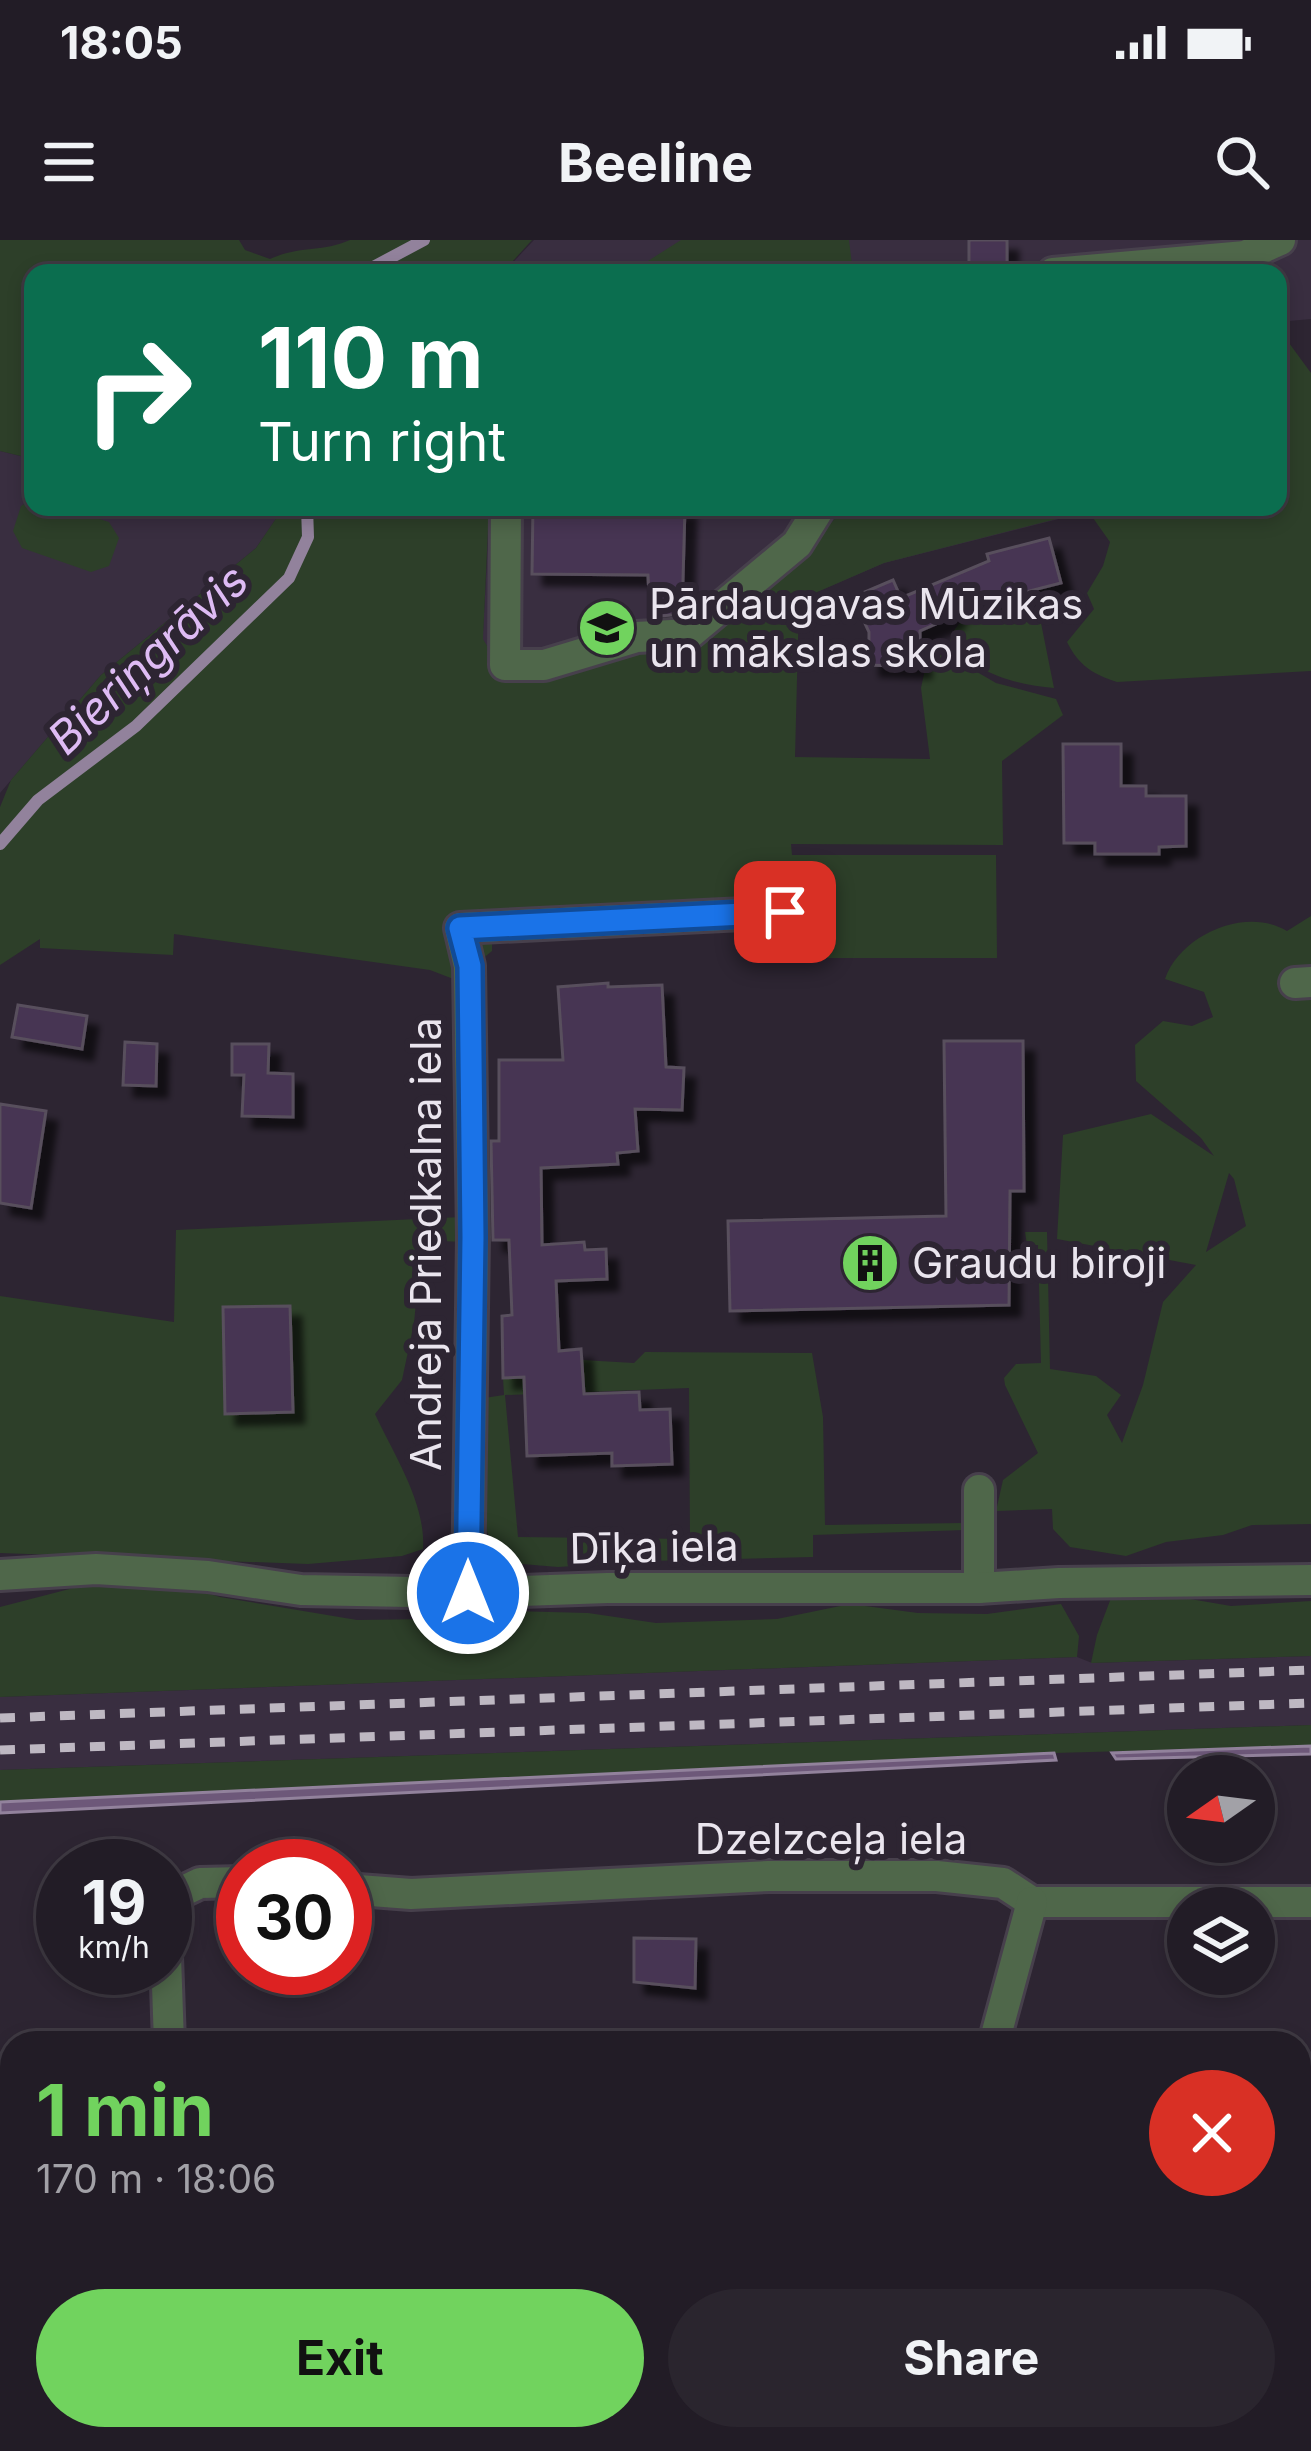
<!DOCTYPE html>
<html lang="en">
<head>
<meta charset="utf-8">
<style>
  :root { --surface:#221c26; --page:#2a252e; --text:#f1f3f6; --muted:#a2a1a7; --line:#3f3a43; --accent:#71d35e }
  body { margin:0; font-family:Inter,sans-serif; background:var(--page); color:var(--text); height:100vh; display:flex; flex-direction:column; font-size:45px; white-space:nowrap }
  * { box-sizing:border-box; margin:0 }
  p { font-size:39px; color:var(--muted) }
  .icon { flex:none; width:66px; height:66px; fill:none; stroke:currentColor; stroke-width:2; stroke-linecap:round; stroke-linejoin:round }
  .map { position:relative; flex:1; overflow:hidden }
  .side { position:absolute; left:0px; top:1791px; width:1311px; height:420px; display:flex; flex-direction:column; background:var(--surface); border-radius:36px 36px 0 0; box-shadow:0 6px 18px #0003,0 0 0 3px var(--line) }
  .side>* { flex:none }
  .hud { position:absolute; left:24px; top:24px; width:1263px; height:252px; border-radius:24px; box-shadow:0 6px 18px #0003,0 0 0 3px var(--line); background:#0b6e4f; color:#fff; overflow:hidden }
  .needle { width:78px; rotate:256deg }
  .buttons { position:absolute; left:1167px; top:1515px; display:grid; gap:24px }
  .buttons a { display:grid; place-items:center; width:108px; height:108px; border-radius:50%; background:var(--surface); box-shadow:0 6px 18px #0003,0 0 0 3px var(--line); font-size:60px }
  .speed { position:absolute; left:36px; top:1599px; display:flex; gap:24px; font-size:60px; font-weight:700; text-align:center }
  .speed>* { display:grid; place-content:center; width:156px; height:156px; border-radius:50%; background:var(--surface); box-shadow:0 6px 18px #0003,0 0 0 3px var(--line); line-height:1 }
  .speed small { font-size:30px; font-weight:400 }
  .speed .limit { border:18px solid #d22; background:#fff; color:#111 }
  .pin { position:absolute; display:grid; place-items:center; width:102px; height:102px; color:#fff; margin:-51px; border-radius:24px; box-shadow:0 6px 18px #0006 }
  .me { position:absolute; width:132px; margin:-66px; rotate:0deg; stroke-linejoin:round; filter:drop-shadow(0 0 9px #0008) }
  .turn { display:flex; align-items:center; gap:42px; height:252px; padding:0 36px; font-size:54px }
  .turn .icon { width:156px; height:156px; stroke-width:2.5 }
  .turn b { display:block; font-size:84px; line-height:102px }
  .round { display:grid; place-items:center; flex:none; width:126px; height:126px; border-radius:63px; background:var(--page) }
  .summary { display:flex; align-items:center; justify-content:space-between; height:204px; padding:0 36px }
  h1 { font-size:72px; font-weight:700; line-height:90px; color:var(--accent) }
  .primary-button { display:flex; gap:24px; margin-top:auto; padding:24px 36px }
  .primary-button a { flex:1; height:138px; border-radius:72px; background:var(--accent); color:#111; font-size:48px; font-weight:700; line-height:138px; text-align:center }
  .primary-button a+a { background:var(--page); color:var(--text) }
  .status { display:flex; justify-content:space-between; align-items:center; height:84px; padding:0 60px; background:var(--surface); direction:ltr }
  .status svg { height:33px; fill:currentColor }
  header { display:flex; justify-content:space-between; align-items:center; height:156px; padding:0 36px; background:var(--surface); font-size:54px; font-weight:700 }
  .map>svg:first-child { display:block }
  .built { fill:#392e40 }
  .green { fill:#2d3f29; fill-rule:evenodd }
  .water { fill:#6d5879; stroke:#92829c; stroke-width:3 }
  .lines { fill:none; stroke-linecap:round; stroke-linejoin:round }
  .stream { stroke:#92829c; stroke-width:12 }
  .building { fill:#473452; stroke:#584f5d; stroke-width:3; filter:url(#shadow) }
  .minor-casing { stroke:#47404c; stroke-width:36 }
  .minor { stroke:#4f674a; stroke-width:30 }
  .rail { stroke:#beb8c2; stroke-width:9; stroke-dasharray:15 15; stroke-linecap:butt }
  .route-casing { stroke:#114b97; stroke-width:30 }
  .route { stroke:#1a73e8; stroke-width:21 }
  .labels { text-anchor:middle; stroke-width:12; stroke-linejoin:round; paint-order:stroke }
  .poi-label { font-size:42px; fill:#eae5ee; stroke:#2d2532; text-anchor:start }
  .street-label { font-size:42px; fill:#eae5ee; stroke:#2d2532 }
  .water-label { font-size:45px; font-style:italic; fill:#debbf4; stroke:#2d2532 }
</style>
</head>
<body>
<div class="status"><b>18:05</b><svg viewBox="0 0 49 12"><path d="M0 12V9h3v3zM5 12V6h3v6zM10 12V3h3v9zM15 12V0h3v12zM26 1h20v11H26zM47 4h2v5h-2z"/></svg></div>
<header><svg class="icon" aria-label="menu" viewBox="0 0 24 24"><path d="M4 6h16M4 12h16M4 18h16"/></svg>Beeline<svg class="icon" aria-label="search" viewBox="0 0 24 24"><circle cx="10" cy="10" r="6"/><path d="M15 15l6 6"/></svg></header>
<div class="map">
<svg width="1311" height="2211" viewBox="0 0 1311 2211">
  <defs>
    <filter id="shadow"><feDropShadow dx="11" dy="11" stdDeviation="3" flood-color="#0009"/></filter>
  </defs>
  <rect width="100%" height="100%" fill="#2d2532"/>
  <!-- built -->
  <g class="built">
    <polygon points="534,0 1311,0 1311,79 1278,82 1278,33 503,33"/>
    <polygon points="0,211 33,219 33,267 238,267 278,276 256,308 101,435 0,553"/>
    <polygon points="490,267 1106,267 884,323 477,498"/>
    <polygon points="1311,1416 1311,1485 0,1530 0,1457 1077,1417 1092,1423"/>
  </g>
  <!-- green -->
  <g class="green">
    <path d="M0,0H239L245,10L270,19C301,5 320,13 350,0H532L502,33H33V219L0,211Z"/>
    <polygon points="681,0 849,0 853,33 629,33"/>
    <path d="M1278,88L1311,133V431L1117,442C1093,434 1079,426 1067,402L1094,369L1087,353L1103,326L1110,302L1088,271L884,323L799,360L795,517L930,519L921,448L926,425L934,417L946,414L996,443L1056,459L1063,475L1002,521L1003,605L791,604L792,615H996L997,718H791V665L492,676V711L456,740L430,730L174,694L173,715L40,708V699L0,725V567L11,540L101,435L256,308L277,277L238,267H489L483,399L499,426L549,439L582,432L638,409L802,314L846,267H1278Z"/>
    <polygon points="33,259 33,267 61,267 109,282 119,298 109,326 91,332 22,308 13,291 21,266"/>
    <path d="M1024,365L1040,378L1054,448C1017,445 974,433 950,403C955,370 995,368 1024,365Z"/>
    <path d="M1311,676V1284L1252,1285L1223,1295L1166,1302L1126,1316L1070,1307L1053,1289L1052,1269L996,1271L1003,1240L1038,1213L1005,1145L1004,1138L1016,1124L1041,1123L1038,1005H1027L1025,992H1047L1050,1129L1096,1136L1121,1155L1107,1175L1122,1203L1143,1145L1163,1062L1196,1025L1057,999L1063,895L1151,874L1214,916L1201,898L1136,841L1135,805L1163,781L1192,786L1213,777L1204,752L1165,739C1180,695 1246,666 1287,691ZM1229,933L1234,939L1246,986L1206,1012Z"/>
    <path d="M462,977V1002L422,1000L414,1083L402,1140L375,1174C394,1215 426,1263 423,1309L402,1316L308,1324L0,1313V1056L174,1082L176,990ZM290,1066L293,1172L226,1173L223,1068Z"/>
    <path d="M645,1112L812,1113L823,1177L825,1285L964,1283L965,1290L813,1295V1317L649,1321L558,1327L510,1323L494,1312L487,1291L480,1196L484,1158L504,1155L503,1138L582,1135V1120L634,1123ZM689,1148L690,1299L518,1297L505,1155Z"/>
    <polygon points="122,1344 186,1347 220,1357 357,1380 434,1379 512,1371 588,1373 656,1383 777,1379 850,1364 918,1373 987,1374 1061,1364 1079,1396 1077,1417 0,1457 0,1367 81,1346"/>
    <polygon points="1161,1354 1231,1366 1311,1361 1311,1416 1091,1423 1097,1395 1111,1358"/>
    <polygon points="1311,1485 1311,1506 1054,1513 0,1562 0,1530"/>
  </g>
  <!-- water -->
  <g class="water">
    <polygon points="1311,1506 1311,1514 1116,1519 1112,1513"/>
    <polygon points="1054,1513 1056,1520 0,1573 0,1562"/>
  </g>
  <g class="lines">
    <!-- stream -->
    <g class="stream">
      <polyline points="362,33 424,0"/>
      <polyline points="0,604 38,560 136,486 289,338 308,297 307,267"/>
    </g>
  </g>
  <!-- building -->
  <g class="building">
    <rect x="969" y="0" width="38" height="33"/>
    <polygon points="533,267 685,267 682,374 650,377 648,335 532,334"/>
    <polygon points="1049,298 1061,343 951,371 954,376 920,391 920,427 869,425 869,392 861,375 868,372 860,354 893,340 901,358 989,321 987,314"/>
    <polygon points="1063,504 1121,504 1121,546 1146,546 1146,556 1186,556 1186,606 1159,607 1159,614 1095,614 1095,603 1064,603"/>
    <polygon points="608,743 608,747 662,745 666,827 684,828 682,870 635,869 638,911 617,913 618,924 541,928 542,1005 584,1002 585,1010 606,1009 607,1039 556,1041 559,1111 581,1109 584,1154 639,1152 640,1170 670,1169 672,1224 612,1226 612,1213 527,1216 524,1137 503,1138 502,1076 512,1075 509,1000 493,1000 491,901 499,901 499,820 563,820 558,747"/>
    <polygon points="18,765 87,776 82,809 12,797"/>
    <polygon points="944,801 1023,801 1024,951 1010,951 1009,1065 730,1071 728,981 946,976"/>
    <polygon points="125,802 157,804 156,846 123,845"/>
    <polygon points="232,804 269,804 268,833 293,834 293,877 242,876 244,835 232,835"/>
    <polygon points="0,864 46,871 31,968 0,963"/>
    <polygon points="290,1066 293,1172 225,1174 223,1067"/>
    <polygon points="634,1698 696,1699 695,1748 634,1742"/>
  </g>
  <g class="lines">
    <!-- minor casing -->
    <g class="minor-casing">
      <g id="minor">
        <polyline points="1053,33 1245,16 1280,0"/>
        <polyline points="506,267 505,425 544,425 637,397 689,394 797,304 820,267"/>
        <polyline points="1295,743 1311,742"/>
        <polyline points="979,1250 979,1348"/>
        <polyline points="0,1335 96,1329 208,1336 301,1350 468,1353 607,1348 979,1348 1059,1343 1311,1340"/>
        <polyline points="468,1353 473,997 469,726 460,688 785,672"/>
        <polyline points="345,1649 411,1654 769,1636 937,1636 1003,1643 1032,1662 1311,1662"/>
        <polyline points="169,1803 165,1687 175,1655 200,1643 243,1642"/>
        <polyline points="994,1803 1032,1662"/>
        <polyline points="185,2199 186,2211"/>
        <polyline points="885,2211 889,2199"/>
      </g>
    </g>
    <!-- minor -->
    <use href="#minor" class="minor"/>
    <!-- rail -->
    <g class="rail">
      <polyline points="0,1478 1311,1430"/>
      <polyline points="0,1510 1311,1463"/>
    </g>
  </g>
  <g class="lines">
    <!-- route casing -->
    <g class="route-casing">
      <polyline id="route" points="468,1353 473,997 470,726 460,688 785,672"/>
    </g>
    <!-- route -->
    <use href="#route" class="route"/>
  </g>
  <!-- icons -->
  <defs>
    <g id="school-disc" transform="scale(3)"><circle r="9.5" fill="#71d35e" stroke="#2d2532"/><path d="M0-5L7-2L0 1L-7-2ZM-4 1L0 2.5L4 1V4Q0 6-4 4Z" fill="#111"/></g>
    <g id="building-disc" transform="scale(3)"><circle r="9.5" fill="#71d35e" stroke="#2d2532"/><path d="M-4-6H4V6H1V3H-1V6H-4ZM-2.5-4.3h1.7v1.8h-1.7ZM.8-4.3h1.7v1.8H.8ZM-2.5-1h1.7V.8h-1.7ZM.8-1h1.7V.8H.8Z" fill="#111"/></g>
  </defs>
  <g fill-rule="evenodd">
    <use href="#school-disc" x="607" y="388"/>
    <use href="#building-disc" x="870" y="1023"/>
  </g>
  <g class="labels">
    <!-- poi labels -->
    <g class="poi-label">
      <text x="649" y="379">Pārdaugavas Mūzikas<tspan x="649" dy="48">un mākslas skola</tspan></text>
      <text x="912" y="1038">Graudu biroji</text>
    </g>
    <!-- street labels -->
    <g class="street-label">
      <text transform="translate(426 1004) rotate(-90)" y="15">Andreja Priedkalna iela</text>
      <text transform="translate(654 1307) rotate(-1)" y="15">Dīķa iela</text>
      <text x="831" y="1614">Dzelzceļa iela</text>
    </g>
    <!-- water labels -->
    <g class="water-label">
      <text transform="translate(148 419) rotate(-43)" y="16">Bieriņgrāvis</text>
    </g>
  </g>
</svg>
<div class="buttons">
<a><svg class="needle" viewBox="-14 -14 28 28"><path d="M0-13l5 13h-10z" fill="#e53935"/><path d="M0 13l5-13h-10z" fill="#a2a1a7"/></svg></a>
<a><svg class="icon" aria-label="layers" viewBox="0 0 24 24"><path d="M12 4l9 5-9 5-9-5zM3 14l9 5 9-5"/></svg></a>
</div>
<div class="speed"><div>19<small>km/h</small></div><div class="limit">30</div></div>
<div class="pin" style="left:785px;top:672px;background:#d93025"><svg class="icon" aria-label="arrive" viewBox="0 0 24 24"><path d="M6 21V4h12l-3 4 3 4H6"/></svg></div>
<svg class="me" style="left:468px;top:1353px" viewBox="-20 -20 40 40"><circle r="17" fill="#1a73e8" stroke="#fff" stroke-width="3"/><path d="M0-11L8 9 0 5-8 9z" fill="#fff"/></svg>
<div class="hud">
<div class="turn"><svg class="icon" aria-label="right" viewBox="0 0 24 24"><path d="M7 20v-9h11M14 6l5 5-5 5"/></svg><div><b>110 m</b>Turn right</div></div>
</div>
<section class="side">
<div class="summary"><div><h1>1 min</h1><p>170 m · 18:06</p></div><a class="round" style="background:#d93025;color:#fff"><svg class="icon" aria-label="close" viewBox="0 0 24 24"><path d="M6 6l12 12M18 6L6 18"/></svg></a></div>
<div class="primary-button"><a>Exit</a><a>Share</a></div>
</section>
</div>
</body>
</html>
